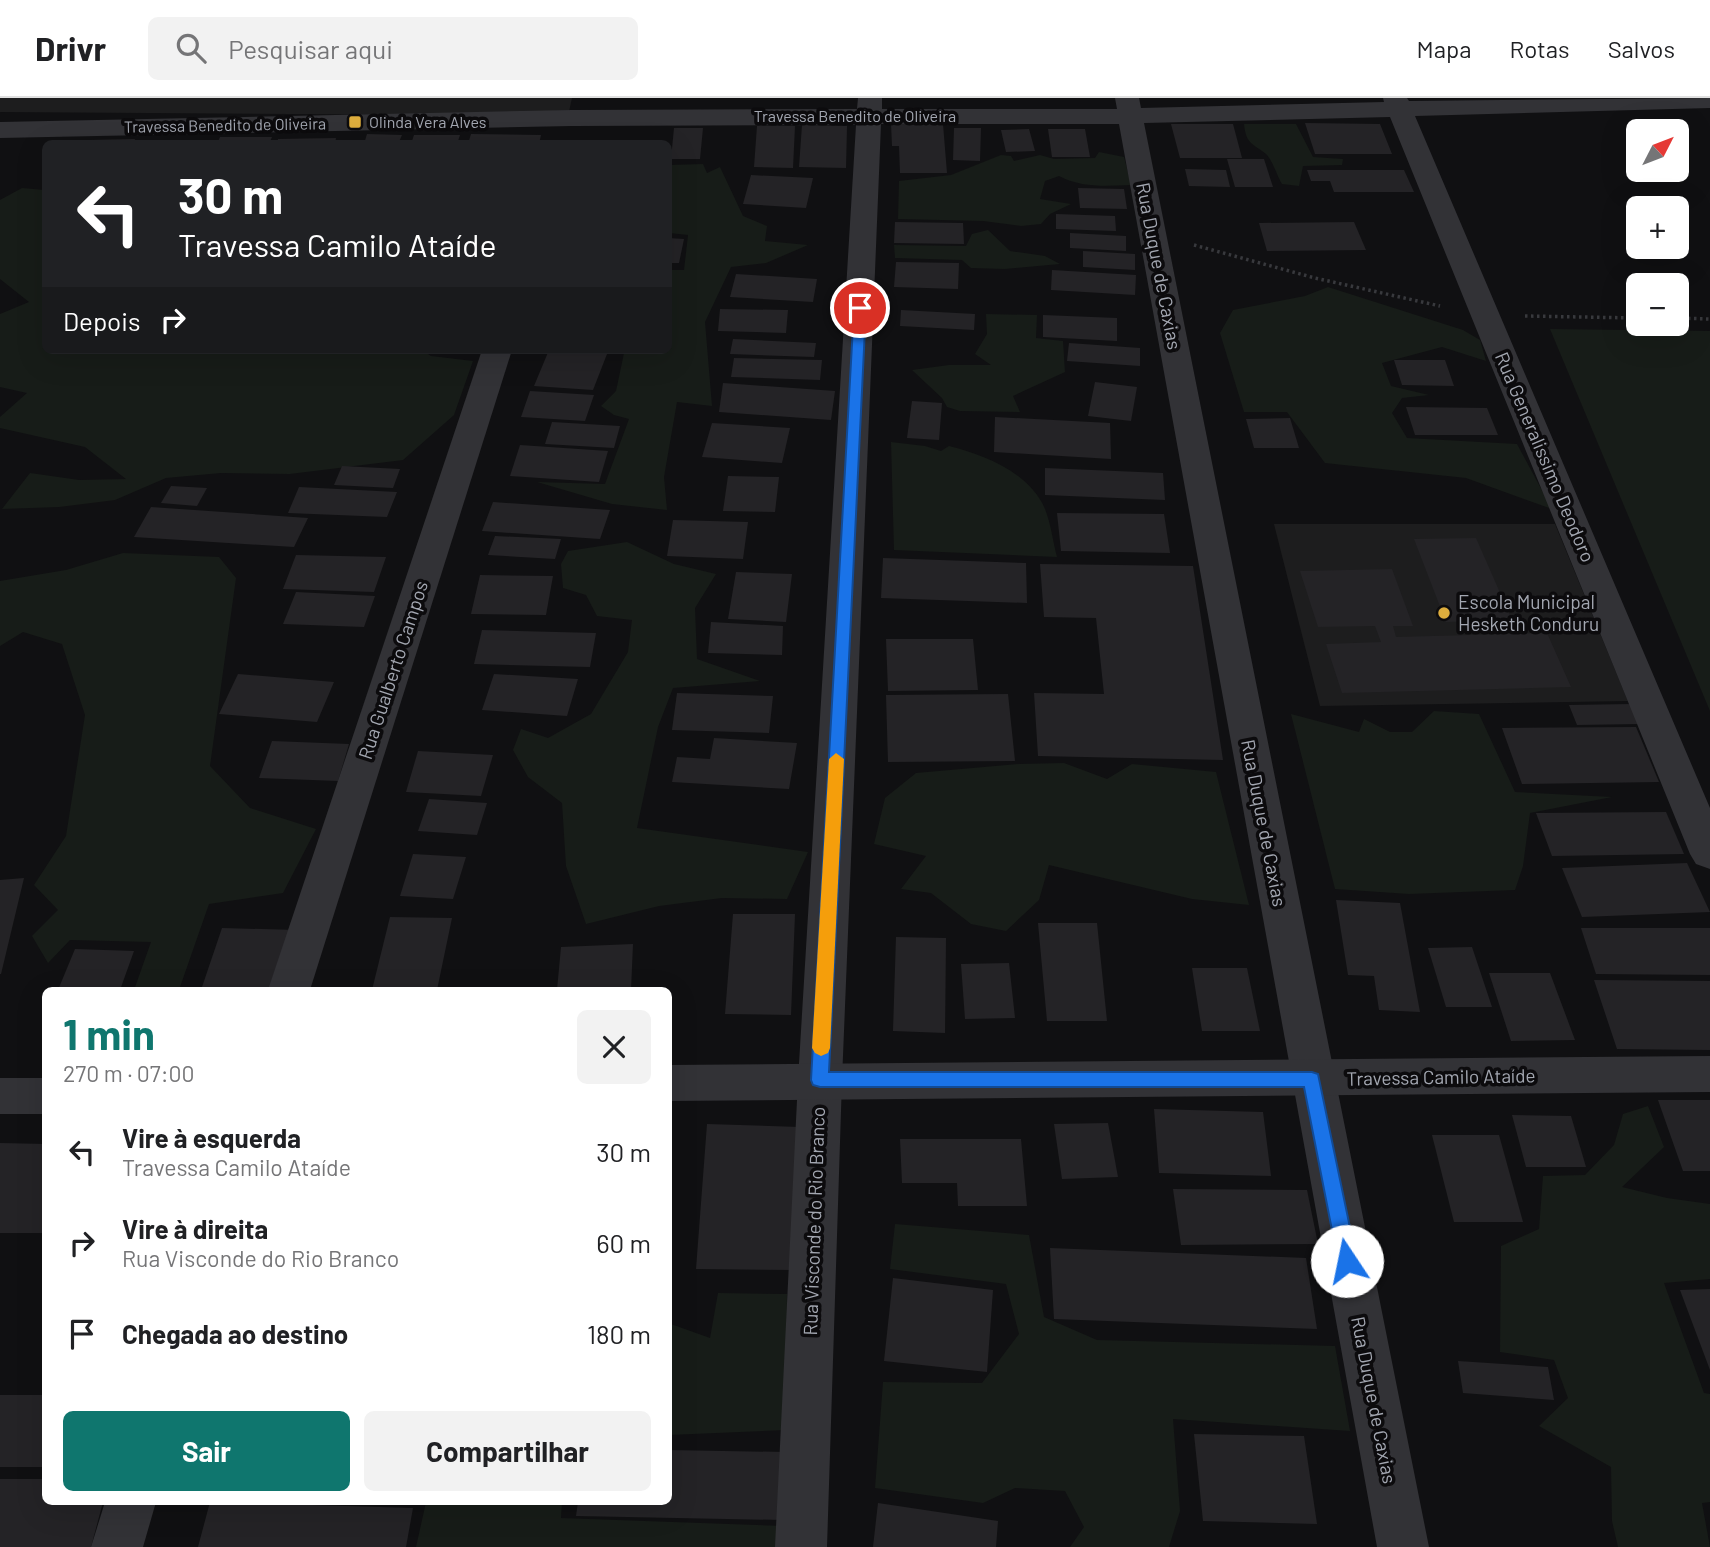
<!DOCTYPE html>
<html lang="pt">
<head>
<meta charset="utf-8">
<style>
  :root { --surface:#fff; --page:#f2f2f2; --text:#202124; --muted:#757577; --line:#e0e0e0; --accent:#0f766e }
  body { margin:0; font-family:Barlow,sans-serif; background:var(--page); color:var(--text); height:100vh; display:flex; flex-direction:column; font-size:26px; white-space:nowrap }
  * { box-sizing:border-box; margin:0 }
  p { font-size:23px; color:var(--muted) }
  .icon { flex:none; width:38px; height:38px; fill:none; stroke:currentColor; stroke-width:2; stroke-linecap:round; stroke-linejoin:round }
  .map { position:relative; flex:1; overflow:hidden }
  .sheet { position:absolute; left:42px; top:889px; width:630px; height:518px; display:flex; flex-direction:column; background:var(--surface); border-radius:10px; box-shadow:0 7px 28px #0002 }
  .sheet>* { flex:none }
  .guide { position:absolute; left:42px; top:42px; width:630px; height:214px; border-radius:10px; box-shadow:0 7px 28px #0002; background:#202124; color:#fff; overflow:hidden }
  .needle { width:46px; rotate:48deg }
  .fabs { position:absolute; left:1626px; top:21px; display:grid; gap:14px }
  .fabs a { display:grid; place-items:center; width:63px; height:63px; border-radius:10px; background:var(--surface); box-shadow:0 7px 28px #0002; font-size:35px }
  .pin { position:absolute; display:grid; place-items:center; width:60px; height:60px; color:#fff; margin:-30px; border:4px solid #fff; border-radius:50%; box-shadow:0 2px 7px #0007 }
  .me { position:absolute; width:77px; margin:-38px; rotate:349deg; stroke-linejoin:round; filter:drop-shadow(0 0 5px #0008) }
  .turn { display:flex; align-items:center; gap:24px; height:147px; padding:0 21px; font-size:32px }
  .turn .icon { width:91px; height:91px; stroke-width:2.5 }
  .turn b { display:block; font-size:49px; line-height:60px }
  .then { display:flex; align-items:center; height:66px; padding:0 21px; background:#0003; gap:14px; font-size:26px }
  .round { display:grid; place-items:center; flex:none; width:74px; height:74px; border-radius:10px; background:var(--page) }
  .overview { display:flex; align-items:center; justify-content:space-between; height:119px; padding:0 21px }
  h1 { font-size:42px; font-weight:700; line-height:52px; color:var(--accent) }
  .cta { display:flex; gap:14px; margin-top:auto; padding:14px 21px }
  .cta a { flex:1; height:80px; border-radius:10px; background:var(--accent); color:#fff; font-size:28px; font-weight:700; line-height:80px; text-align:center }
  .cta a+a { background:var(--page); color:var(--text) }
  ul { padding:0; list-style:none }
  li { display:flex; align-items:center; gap:21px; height:91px; padding:0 21px }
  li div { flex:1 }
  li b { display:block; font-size:26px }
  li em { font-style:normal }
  header { display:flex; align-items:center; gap:42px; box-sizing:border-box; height:98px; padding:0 35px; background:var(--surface); border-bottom:2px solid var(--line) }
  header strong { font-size:33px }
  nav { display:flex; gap:38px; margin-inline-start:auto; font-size:24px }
  .search { width:490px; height:63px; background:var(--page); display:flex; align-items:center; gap:18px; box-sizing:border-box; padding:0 24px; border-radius:10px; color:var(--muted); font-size:26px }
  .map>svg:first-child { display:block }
  .built { fill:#1d1d1e }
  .green { fill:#171c18 }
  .building { fill:#242326 }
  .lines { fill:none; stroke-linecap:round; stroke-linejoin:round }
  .path { stroke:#38393d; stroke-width:3.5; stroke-dasharray:2.5 3.5; stroke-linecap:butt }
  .minor { fill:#323236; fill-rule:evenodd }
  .tertiary { fill:#323236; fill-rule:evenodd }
  .route { fill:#1a73e8; stroke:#114b97; stroke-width:2 }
  .slow { fill:#f59e0b }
  .poi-dot { fill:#ddad3d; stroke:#0c0b0d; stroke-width:2.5 }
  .labels { text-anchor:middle; stroke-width:7; stroke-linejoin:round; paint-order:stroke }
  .far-street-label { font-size:16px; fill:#a3a7b1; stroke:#0c0b0d }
  .far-poi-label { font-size:16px; fill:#a3a7b1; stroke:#0c0b0d; text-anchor:start }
  .street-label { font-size:19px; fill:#a3a7b1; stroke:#0c0b0d }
  .poi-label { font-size:19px; fill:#a3a7b1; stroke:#0c0b0d; text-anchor:start }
</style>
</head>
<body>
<header>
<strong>Drivr</strong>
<div class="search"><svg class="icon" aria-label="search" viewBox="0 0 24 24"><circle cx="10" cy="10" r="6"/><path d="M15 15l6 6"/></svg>Pesquisar aqui</div>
<nav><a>Mapa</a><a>Rotas</a><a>Salvos</a></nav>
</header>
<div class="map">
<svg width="1710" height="1449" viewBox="0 0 1710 1449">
  <rect width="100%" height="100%" fill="#101012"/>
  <!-- built -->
  <g class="built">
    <polygon points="0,0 572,0 568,18 0,14"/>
    <polygon points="1274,426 1555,426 1628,603 1320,608"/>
  </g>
  <!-- green -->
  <g class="green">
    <path d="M1244,26H1296L1313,59L1343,61L1342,67L1303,68L1299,88L1282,86C1277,78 1273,63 1266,56C1253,45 1246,47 1244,26Z"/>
    <path d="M1099,54L1124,59L1131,87C1105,88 1082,90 1059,78L1045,83L1040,101L1071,106L1050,116L1041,126L1021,128L983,123L898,121L899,83L951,77L1001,57L1011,58L1014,63L1040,57L1054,61L1095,60Z"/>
    <polygon points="703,66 707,75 720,69 743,118 767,128 765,143 808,147 766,165 731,169 705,224 712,308 677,304 664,379 667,412 612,406 537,384 605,386 629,321 614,317 601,308 616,293 624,255 625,252 668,252 669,172 684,172 688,137 669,135 669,67"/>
    <polygon points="22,90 45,92 46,252 421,252 431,258 473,263 454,317 403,362 290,376 221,375 166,380 115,402 59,409 2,411 30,375 79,382 126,381 85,349 0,330 0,319 27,295 0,289 0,216 29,204 0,181 0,102"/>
    <polygon points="988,132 1010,153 1045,158 1060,166 1005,171 971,170 962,162 895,160 894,147 966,148 972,136"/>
    <polygon points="1328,189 1463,232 1480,242 1486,263 1442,249 1382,265 1391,288 1429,297 1402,300 1392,315 1407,340 1517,346 1552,411 1466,380 1325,365 1287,314 1244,314 1220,235 1233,212 1305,198"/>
    <polygon points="986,216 1037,217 1036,240 1063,243 1065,274 1013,298 1020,314 960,313 947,309 942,300 912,272 949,267 991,267 975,256 987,236"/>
    <polygon points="1550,231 1710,233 1710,613"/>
    <path d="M891,344L925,348L941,353L949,348C985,357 1030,375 1045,411C1051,426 1053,444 1057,459L894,452Z"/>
    <polygon points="627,444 674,466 716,476 695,510 697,561 760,583 673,590 658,629 637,730 808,754 787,801 722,800 659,808 586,826 566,768 562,705 528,679 513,652 521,631 548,640 591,616 628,554 632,522 597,518 586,497 563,490 561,466 568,453"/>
    <polygon points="123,455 219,459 236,480 210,668 250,710 316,731 283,795 209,806 179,892 134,892 151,844 70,842 48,865 32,838 58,812 34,787 66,738 85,617 62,546 23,534 0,548 0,483 66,472"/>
    <polygon points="1434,613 1479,616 1515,694 1612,699 1530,715 1523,768 1515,792 1409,796 1335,791 1291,616 1359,634 1364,621 1390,634 1412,634"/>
    <polygon points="1064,665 1107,681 1132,666 1216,674 1249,807 1192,801 1049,767 1039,802 1006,833 971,826 931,795 901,791 926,758 874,746 885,700 916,675 1019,666"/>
    <polygon points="1648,1008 1664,1049 1622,1089 1667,1100 1710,1106 1710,1181 1664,1185 1704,1295 1710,1296 1710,1404 1702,1405 1710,1449 1618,1449 1612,1423 1611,1369 1539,1328 1568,1300 1554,1262 1500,1254 1501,1148 1539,1131 1543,1078 1585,1077 1614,1047 1623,1016"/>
    <polygon points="895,1126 1029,1137 1044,1219 1097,1242 1335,1248 1350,1333 1173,1321 1180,1413 1169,1449 1070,1449 1084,1429 1065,1393 1015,1390 983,1405 875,1390 883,1284 982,1285 1019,1236 1006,1186 890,1171"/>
    <polygon points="718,1195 787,1196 786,1332 669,1337 668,1225 710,1240"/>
    <polygon points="426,1404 562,1404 561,1420 784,1428 783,1449 416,1449"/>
  </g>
  <!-- building -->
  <g class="building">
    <polygon points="1305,25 1380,26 1392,56 1315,56"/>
    <polygon points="891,26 943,26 947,75 900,75 899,48 892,48"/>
    <polygon points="1171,26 1233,26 1242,60 1180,60"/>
    <polygon points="802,27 847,28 846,70 799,69"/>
    <polygon points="757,28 795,28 793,70 754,69"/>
    <polygon points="674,30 703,30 700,61 671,61"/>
    <polygon points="954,30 981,30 980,63 953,62"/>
    <polygon points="1029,31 1035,53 1006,54 1001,32"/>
    <polygon points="1048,31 1085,31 1090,59 1052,59"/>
    <polygon points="367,36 402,37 398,46 364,46"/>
    <polygon points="471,36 541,37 539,46 468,46"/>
    <polygon points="414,37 460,37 457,46 411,46"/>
    <polygon points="220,39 272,39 269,46 217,46"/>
    <polygon points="336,40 335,46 277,46 278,41"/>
    <polygon points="135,41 133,46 88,46 90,42"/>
    <polygon points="1227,61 1264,61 1273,89 1235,89"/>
    <polygon points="1185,71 1226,72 1230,89 1189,88"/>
    <polygon points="1307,72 1404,72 1414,94 1334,94 1330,83 1311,83"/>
    <polygon points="751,77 813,80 806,110 743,106"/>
    <polygon points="1078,90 1124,91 1127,111 1080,110"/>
    <polygon points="1056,116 1115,118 1116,133 1056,131"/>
    <polygon points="895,124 963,125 964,146 894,145"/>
    <polygon points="1354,124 1366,152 1267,153 1259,125"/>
    <polygon points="1070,135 1126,138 1126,153 1070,150"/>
    <polygon points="668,140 684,141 679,165 668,165"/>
    <polygon points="1083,153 1135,156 1135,172 1083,169"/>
    <polygon points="896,164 959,165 958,191 894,189"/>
    <polygon points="1052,172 1136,177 1135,197 1051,192"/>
    <polygon points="736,176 817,181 813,204 730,199"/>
    <polygon points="720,211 788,212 786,235 718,233"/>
    <polygon points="901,212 975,216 974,232 900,228"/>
    <polygon points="1043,217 1117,220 1117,243 1043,239"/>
    <polygon points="733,241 816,245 814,259 730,256"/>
    <polygon points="1069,245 1140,250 1140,268 1067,263"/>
    <polygon points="549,252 607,256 593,292 534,288"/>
    <polygon points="734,260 822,262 820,282 731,279"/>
    <polygon points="1394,262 1445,262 1454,288 1402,287"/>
    <polygon points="1095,284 1137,289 1131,323 1088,318"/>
    <polygon points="723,285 835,293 831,322 719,314"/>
    <polygon points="530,293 594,297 585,323 521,319"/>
    <polygon points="912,303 942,305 939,342 907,340"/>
    <polygon points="1406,309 1487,310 1498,337 1415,337"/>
    <polygon points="995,319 1110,325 1111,361 994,354"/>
    <polygon points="1290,320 1299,350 1254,350 1246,321"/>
    <polygon points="552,324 620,328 614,350 545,346"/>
    <polygon points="712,325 790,330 782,365 702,359"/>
    <polygon points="520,347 608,353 599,384 510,378"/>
    <polygon points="342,368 400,371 393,390 334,387"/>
    <polygon points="1045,370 1163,375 1165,402 1045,397"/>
    <polygon points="728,378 779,379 775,414 723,413"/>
    <polygon points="171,388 207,390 197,408 161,405"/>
    <polygon points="299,389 397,394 387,419 288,415"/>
    <polygon points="493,404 610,412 600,441 482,433"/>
    <polygon points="151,409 308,420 294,449 134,439"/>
    <polygon points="1057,415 1164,416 1170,455 1061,453"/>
    <polygon points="673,422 748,424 743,461 667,458"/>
    <polygon points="495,438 561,441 555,461 488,457"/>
    <polygon points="1476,440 1512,522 1446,524 1414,441"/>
    <polygon points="296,457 386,459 374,494 283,491"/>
    <polygon points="883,460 1026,465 1027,505 881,500"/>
    <polygon points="1040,466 1193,468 1223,662 1038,658 1034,595 1104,596 1096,520 1044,519"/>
    <polygon points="1392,471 1413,528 1393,528 1396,539 1547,535 1571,589 1342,595 1326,546 1381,544 1375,528 1318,529 1300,473"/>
    <polygon points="736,474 792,476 786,524 728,521"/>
    <polygon points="480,477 553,478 546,517 471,516"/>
    <polygon points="296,494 375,498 364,529 283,526"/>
    <polygon points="711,524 783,528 782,557 708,555"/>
    <polygon points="482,532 596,535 590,569 474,566"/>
    <polygon points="886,541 973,541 978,592 888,593"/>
    <polygon points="238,576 334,584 317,624 219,616"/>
    <polygon points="494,576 578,581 567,618 482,612"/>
    <polygon points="677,595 773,598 769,635 672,632"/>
    <polygon points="1008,596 1015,663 888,664 886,597"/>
    <polygon points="1631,606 1641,626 1577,627 1569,607"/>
    <polygon points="1636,629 1659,684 1522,686 1502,630"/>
    <polygon points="714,640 797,645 789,691 672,684 677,659 710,661"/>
    <polygon points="272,643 349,646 338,683 259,680"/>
    <polygon points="418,653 493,657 481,698 406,694"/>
    <polygon points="429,701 487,705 477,737 418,733"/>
    <polygon points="1666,714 1684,756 1552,758 1536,715"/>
    <polygon points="413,756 466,759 453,801 400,798"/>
    <polygon points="1687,765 1710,814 1582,819 1562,770"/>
    <polygon points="24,780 1,876 0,876 0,782"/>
    <polygon points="1336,802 1400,805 1420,914 1379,912 1374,878 1348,877"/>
    <polygon points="733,816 795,816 791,917 725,916"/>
    <polygon points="390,819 452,820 437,892 372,892"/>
    <polygon points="1038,825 1097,825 1107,923 1047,923"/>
    <polygon points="222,830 296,832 278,892 201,892"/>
    <polygon points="1581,830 1710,830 1710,877 1596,876"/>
    <polygon points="896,839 946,840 945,935 893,933"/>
    <polygon points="633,846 631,892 557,892 561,849"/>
    <polygon points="1472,849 1492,909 1446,909 1428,850"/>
    <polygon points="75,851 134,853 120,892 58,892"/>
    <polygon points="1009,865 1015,920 965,921 961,866"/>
    <polygon points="1192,870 1247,870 1260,933 1202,933"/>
    <polygon points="1489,875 1550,875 1575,942 1511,943"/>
    <polygon points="1594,882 1710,883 1710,952 1617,951"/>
    <polygon points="1658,1002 1710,1002 1710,1073 1683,1073"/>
    <polygon points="1154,1011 1263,1014 1271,1078 1159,1075"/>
    <polygon points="1512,1017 1571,1018 1586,1069 1526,1069"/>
    <polygon points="1108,1025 1118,1079 1062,1081 1054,1026"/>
    <polygon points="707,1026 800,1029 796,1172 696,1171"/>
    <polygon points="1432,1037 1499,1037 1523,1124 1454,1124"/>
    <polygon points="900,1041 1021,1041 1027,1108 958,1108 957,1085 902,1085"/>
    <polygon points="0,1045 46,1046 46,1135 0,1135"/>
    <polygon points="1173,1091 1307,1092 1318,1146 1181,1147"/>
    <polygon points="1050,1150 1306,1160 1317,1231 1054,1221"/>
    <polygon points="893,1180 993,1192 987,1274 884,1263"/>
    <polygon points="1710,1191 1710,1272 1680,1192"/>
    <polygon points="1458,1263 1548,1269 1554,1302 1463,1295"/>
    <rect x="0" y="1297" width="46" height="72"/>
    <polygon points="1194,1336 1304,1338 1317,1426 1203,1423"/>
    <polygon points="668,1352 786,1354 783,1422 576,1418 578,1404 668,1404"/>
    <polygon points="0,1381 46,1381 46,1404 103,1404 91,1449 0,1449"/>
    <polygon points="210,1404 413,1410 406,1449 198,1449"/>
    <polygon points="878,1405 998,1423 996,1449 873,1449"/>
  </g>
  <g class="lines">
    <!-- path -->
    <g class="path">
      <polyline points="1194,147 1315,180 1440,208"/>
      <polyline points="1525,218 1638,220"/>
      <polyline points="1676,220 1710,221"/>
    </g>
    <!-- minor -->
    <g class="minor">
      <polygon points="858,0 882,0 882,11 1117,11 1115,0 1139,0 1141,10 1384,4 1383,0 1407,0 1409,3 1710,0 1710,10 1415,18 1710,710 1710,771 1696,766 1690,756 1390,19 1144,25 1429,1449 1377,1449 1119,26 881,26 842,982 827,1449 775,1449 798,982 856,27 572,28 0,40 0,24 572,12 857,11"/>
      <polygon points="482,252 512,252 310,892 268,892"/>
      <polygon points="105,1404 156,1404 143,1449 91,1449"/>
    </g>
    <!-- tertiary -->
    <g class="tertiary">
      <polygon points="1710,958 1710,994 668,1003 668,967"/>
      <rect x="0" y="980" width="46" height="36"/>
    </g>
  </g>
  <!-- route -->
  <polygon class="route" points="860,207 866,210 829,974 1312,974 1318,976 1357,1163 1354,1169 1347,1172 1340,1169 1338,1163 1304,989 820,989 813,987 811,982 854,210"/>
  <!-- slow -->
  <polygon class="slow" points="836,655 844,661 830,950 828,955 821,958 815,955 812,950 829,661"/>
  <!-- markers -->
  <g class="poi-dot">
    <rect x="348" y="17" width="14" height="14" rx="3.5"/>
    <circle cx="1444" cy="515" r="7"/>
  </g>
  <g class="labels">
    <!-- far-street labels -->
    <g class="far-street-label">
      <text x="855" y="24">Travessa Benedito de Oliveira</text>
      <text transform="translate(225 27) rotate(-1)" y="6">Travessa Benedito de Oliveira</text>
    </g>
    <!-- far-poi labels -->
    <g class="far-poi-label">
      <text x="369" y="30">Olinda Vera Alves</text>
    </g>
    <!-- street labels -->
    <g class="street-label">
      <text transform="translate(1159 168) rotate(79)" y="7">Rua Duque de Caxias</text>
      <text transform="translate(1545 359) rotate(67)" y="7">Rua Generalissimo Deodoro</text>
      <text transform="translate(393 572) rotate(-72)" y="7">Rua Gualberto Campos</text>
      <text transform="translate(1264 725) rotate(79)" y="7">Rua Duque de Caxias</text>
      <text transform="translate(1441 979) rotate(-1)" y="7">Travessa Camilo Ataíde</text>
      <text transform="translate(814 1123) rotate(-88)" y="7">Rua Visconde do Rio Branco</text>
      <text transform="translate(1374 1302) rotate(79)" y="7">Rua Duque de Caxias</text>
    </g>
    <!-- poi labels -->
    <g class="poi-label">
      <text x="1458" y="511">Escola Municipal<tspan x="1458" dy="22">Hesketh Conduru</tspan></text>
    </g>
  </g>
</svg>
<div class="fabs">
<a><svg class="needle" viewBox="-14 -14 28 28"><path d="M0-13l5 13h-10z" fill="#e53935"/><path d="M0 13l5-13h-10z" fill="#757577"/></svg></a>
<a>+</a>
<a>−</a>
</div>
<div class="pin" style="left:860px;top:210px;background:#d93025"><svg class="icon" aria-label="arrive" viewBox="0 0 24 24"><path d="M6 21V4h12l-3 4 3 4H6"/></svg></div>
<svg class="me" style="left:1347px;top:1163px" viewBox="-20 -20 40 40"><circle r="19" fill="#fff"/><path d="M0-13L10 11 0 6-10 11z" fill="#1a73e8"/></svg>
<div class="guide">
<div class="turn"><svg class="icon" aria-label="left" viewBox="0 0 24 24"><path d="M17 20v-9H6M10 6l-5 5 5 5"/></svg><div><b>30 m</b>Travessa Camilo Ataíde</div></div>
<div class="then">Depois<svg class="icon" aria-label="right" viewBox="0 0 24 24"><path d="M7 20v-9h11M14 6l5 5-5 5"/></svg></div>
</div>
<section class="sheet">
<div class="overview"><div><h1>1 min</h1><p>270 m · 07:00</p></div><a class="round"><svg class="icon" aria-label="close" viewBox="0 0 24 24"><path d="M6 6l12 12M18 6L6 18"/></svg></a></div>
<ul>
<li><svg class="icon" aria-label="left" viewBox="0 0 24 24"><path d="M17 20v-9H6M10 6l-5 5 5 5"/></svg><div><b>Vire à esquerda</b><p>Travessa Camilo Ataíde</p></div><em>30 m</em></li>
<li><svg class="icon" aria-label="right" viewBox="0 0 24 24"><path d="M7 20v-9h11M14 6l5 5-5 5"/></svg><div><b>Vire à direita</b><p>Rua Visconde do Rio Branco</p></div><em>60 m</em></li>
<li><svg class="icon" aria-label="arrive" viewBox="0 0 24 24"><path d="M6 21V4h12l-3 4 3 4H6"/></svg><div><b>Chegada ao destino</b></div><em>180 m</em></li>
</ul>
<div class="cta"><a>Sair</a><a>Compartilhar</a></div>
</section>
</div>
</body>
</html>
